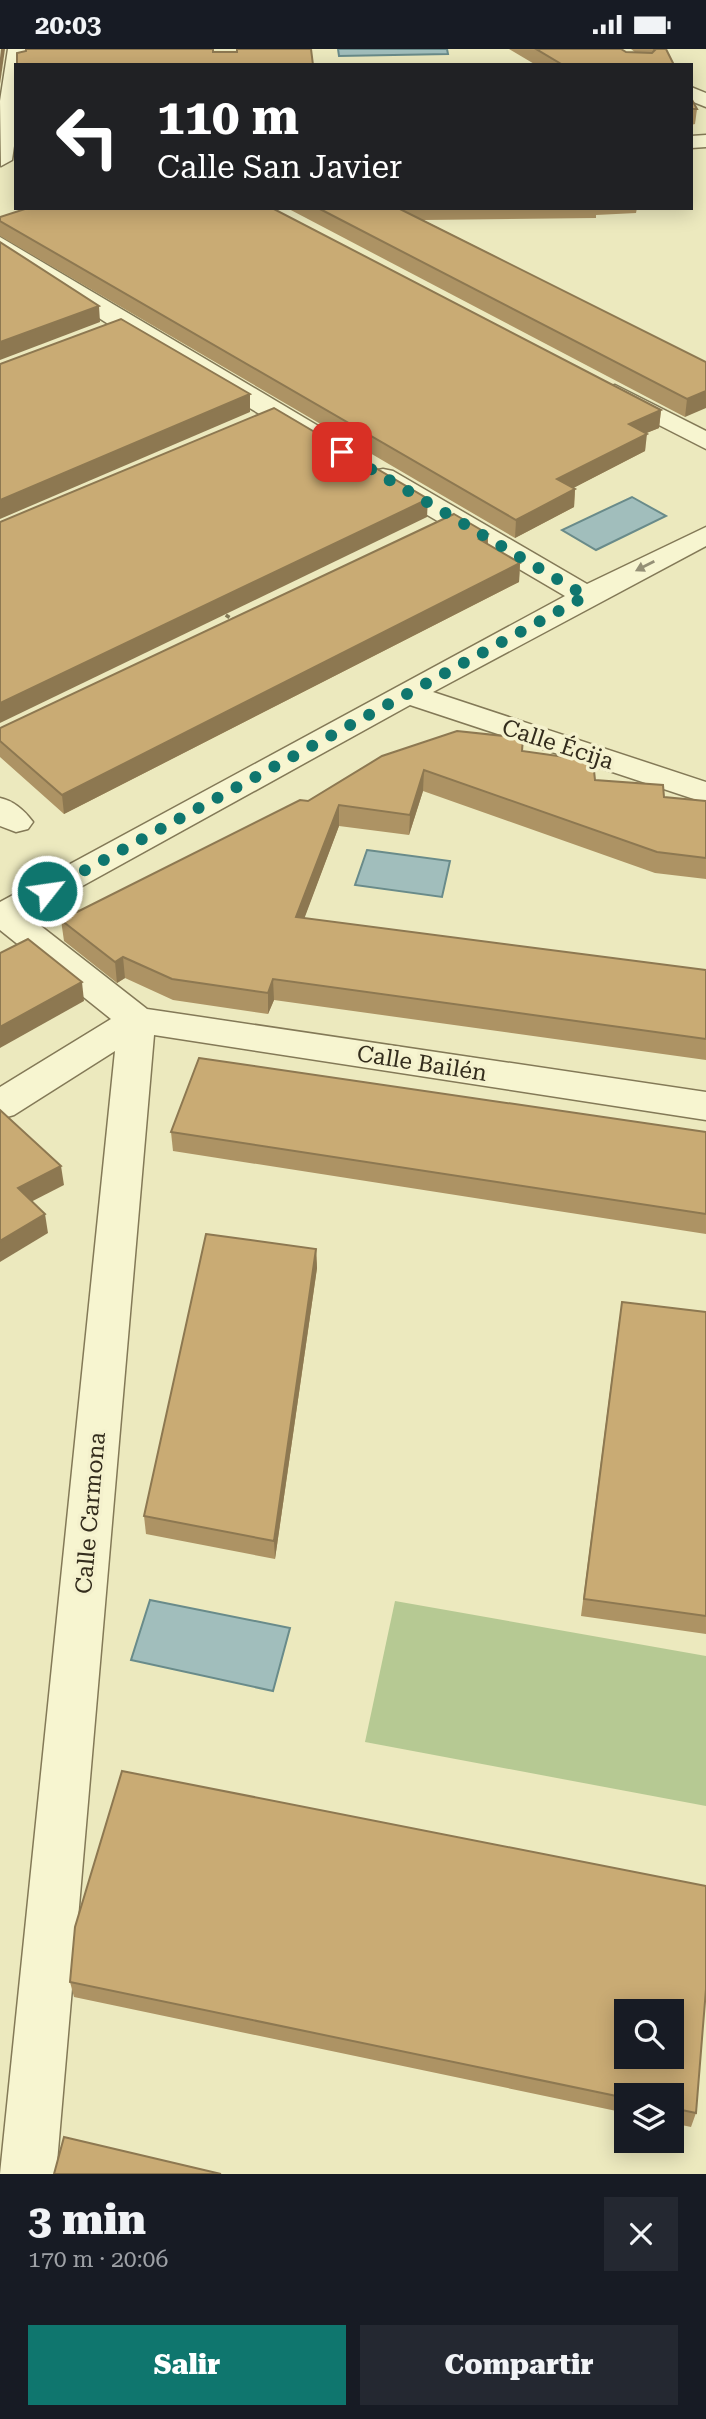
<!DOCTYPE html>
<html lang="es">
<head>
<meta charset="utf-8">
<style>
  :root { --surface:#171b24; --page:#242831; --text:#f1f3f6; --muted:#9ea1a6; --accent:#0f766e }
  body { margin:0; font-family:"Roboto Serif",serif; background:var(--page); color:var(--text); height:100vh; display:flex; flex-direction:column; font-size:26px; white-space:nowrap }
  * { box-sizing:border-box; margin:0 }
  p { font-size:23px; color:var(--muted) }
  .icon { flex:none; width:38px; height:38px; fill:none; stroke:currentColor; stroke-width:2; stroke-linecap:round; stroke-linejoin:round }
  .map { position:relative; height:2125px; overflow:hidden }
  .drawer { display:flex; flex-direction:column; background:var(--surface); flex:1 }
  .drawer>* { flex:none }
  .guide { position:absolute; left:14px; top:14px; width:679px; height:147px; border-radius:0px; box-shadow:0 4px 18px #0003; background:#202124; color:#fff; overflow:hidden }
  .fabs { position:absolute; left:614px; top:1950px; display:grid; gap:14px }
  .fabs a { display:grid; place-items:center; width:70px; height:70px; border-radius:0px; background:var(--surface); box-shadow:0 4px 18px #0003; font-size:35px }
  .pin { position:absolute; display:grid; place-items:center; width:60px; height:60px; color:#fff; margin:-30px; border-radius:14px; box-shadow:0 4px 10px #0006 }
  .me { position:absolute; width:77px; margin:-38px; rotate:60deg; stroke-linejoin:round; filter:drop-shadow(0 0 5px #0008) }
  .turn { display:flex; align-items:center; gap:24px; height:147px; padding:0 28px; font-size:32px }
  .turn .icon { width:91px; height:91px; stroke-width:2.5 }
  .turn b { display:block; font-size:49px; line-height:60px }
  .round { display:grid; place-items:center; flex:none; width:74px; height:74px; border-radius:0px; background:var(--page) }
  .summary { display:flex; align-items:center; justify-content:space-between; height:119px; padding:0 28px }
  h1 { font-size:42px; font-weight:800; line-height:52px }
  .cta { display:flex; gap:14px; margin-top:auto; padding:14px 28px }
  .cta a { flex:1; height:80px; border-radius:0px; background:var(--accent); color:#fff; font-size:28px; font-weight:800; line-height:80px; text-align:center }
  .cta a+a { background:var(--page); color:var(--text) }
  .status { display:flex; justify-content:space-between; align-items:center; height:49px; padding:0 35px; background:var(--surface); direction:ltr }
  .status svg { height:19px; fill:currentColor }
  .map>svg:first-child { display:block }
  .green { fill:#b6c993 }
  .water { fill:#a1bebc; stroke:#698b8a; stroke-width:2 }
  .lines { fill:none; stroke-linecap:round; stroke-linejoin:round }
  .street-casing { stroke:#837957; stroke-width:3 }
  .path { stroke:#837957; stroke-width:3.5; stroke-dasharray:4.5 2.5; stroke-linecap:butt }
  .street { fill:#f7f5d0; fill-rule:evenodd }
  .wall { fill:#ad9364; fill-rule:evenodd }
  .shaded-wall { fill:#8d7851 }
  .building { fill:#c9ab74; stroke:#8d7851; stroke-width:2; fill-rule:evenodd }
  .oneway { fill:#959076 }
  .route { stroke:#0f766e; stroke-width:12; stroke-dasharray:0 21.6 }
  .labels { text-anchor:middle; stroke-width:7; stroke-linejoin:round; paint-order:stroke }
  .street-label { font-size:23px; fill:#332c1c; stroke:#f4f1cd }
</style>
</head>
<body>
<div class="status"><b>20:03</b><svg viewBox="0 0 49 12"><path d="M0 12V9h3v3zM5 12V6h3v6zM10 12V3h3v9zM15 12V0h3v12zM26 1h20v11H26zM47 4h2v5h-2z"/></svg></div>
<div class="map">
<svg width="706" height="2125" viewBox="0 0 706 2125">
  <rect width="100%" height="100%" fill="#ece9be"/>
  <!-- green -->
  <polygon class="green" points="395,1552 706,1607 706,1757 365,1693"/>
  <!-- water -->
  <g class="water">
    <polygon points="338,0 447,0 448,5 339,7"/>
    <polygon points="632,448 666,467 596,501 562,481"/>
    <polygon points="367,801 450,812 442,848 355,836"/>
    <polygon points="150,1551 290,1579 273,1642 131,1611"/>
  </g>
  <g class="lines">
    <!-- street casing -->
    <g class="street-casing">
      <g id="street">
        <polygon points="8,0 28,0 25,16 16,16 16,83 12,111 1,117 0,52"/>
        <polygon points="691,38 706,44 706,58 691,52"/>
        <polygon points="706,86 706,98 691,99 691,87"/>
        <polygon points="0,188 325,381 329,387 325,393 307,393 116,280 0,205"/>
        <polygon points="615,336 706,382 706,400 606,349 602,344 606,339"/>
        <polygon points="383,420 393,422 587,535 706,478 706,497 433,643 706,733 706,754 410,656 28,867 147,960 706,1043 706,1071 154,986 56,2125 0,2125 115,1002 14,1066 0,1070 0,1038 111,970 0,881 0,853 565,547 373,434 369,428 373,422"/>
        <path d="M0,749C14,752 24,761 33,773L28,780L16,783L0,777Z"/>
      </g>
    </g>
    <!-- path -->
    <polyline class="path" points="220,562 236,573"/>
    <!-- street -->
    <use href="#street" class="street"/>
  </g>
  <!-- wall -->
  <g class="wall">
    <polygon points="509,0 621,0 626,3 636,4 631,0 666,0 674,16 536,16"/>
    <polygon points="691,49 697,60 695,75 691,76"/>
    <polygon points="287,159 637,159 636,164 596,166 596,169 423,171 706,313 685,368"/>
    <polygon points="0,168 661,361 659,379 646,384 645,402 573,439 575,440 574,458 515,489 0,187"/>
    <polygon points="488,485 488,495 520,514 519,533 64,765 0,708 0,679"/>
    <polygon points="522,702 595,731 664,748 706,752 706,830 655,824 423,742 409,786 339,777 304,869 706,921 706,1011 274,951 268,965 173,951 125,929 117,934 64,892 61,871 308,752 382,707"/>
    <polygon points="171,1083 706,1083 706,1185 173,1102"/>
    <polygon points="316,1200 317,1219 275,1510 146,1485 144,1467"/>
    <polygon points="706,1263 706,1585 581,1567 619,1272"/>
    <path d="M122,1722L706,1837V1940L696,2064L691,2078L672,2074V2046H626V2064L74,1948L70,1933L75,1878ZM626,1962H672V2007H626Z"/>
  </g>
  <!-- shaded-wall -->
  <g class="shaded-wall">
    <polygon points="1,0 5,0 0,35 0,9"/>
    <polygon points="99,257 100,273 0,311 0,293"/>
    <polygon points="706,342 706,359 685,368 687,350"/>
    <polygon points="250,345 250,363 0,470 0,451"/>
    <polygon points="661,361 659,379 627,392 629,375"/>
    <polygon points="647,385 645,402 556,448 557,430"/>
    <polygon points="575,440 574,458 515,489 516,471"/>
    <polygon points="428,450 427,468 0,674 0,654"/>
    <polygon points="488,485 487,504 479,490"/>
    <polygon points="520,514 519,533 64,765 62,746"/>
    <polygon points="424,721 423,742 409,786 410,766"/>
    <polygon points="339,756 339,777 297,889 296,868"/>
    <polygon points="123,908 125,929 117,934 115,913"/>
    <polygon points="273,930 274,951 268,965 268,944"/>
    <polygon points="82,933 84,952 0,999 0,978"/>
    <polygon points="61,1117 64,1136 21,1158 18,1139"/>
    <polygon points="45,1165 48,1184 0,1213 0,1192"/>
    <polygon points="316,1200 317,1219 275,1510 274,1492"/>
  </g>
  <!-- building -->
  <g class="building">
    <polygon points="26,0 213,0 213,3 237,3 237,0 311,0 313,16 17,16 17,4 26,2"/>
    <polygon points="536,0 621,0 626,3 652,4 655,1 654,0 666,0 674,16 563,16"/>
    <polygon points="691,49 697,60 691,60"/>
    <polygon points="28,159 272,159 661,361 629,375 647,385 557,430 575,440 516,471 0,172 0,168"/>
    <polygon points="318,159 398,159 706,313 706,342 687,350"/>
    <polygon points="0,193 99,257 0,293"/>
    <polygon points="121,270 250,345 0,451 0,315"/>
    <polygon points="274,359 428,450 0,654 0,473"/>
    <polygon points="454,465 488,485 479,490 520,514 62,746 0,692 0,679"/>
    <polygon points="457,682 523,689 522,702 593,712 595,731 663,736 664,748 706,752 706,809 657,803 424,721 410,766 339,756 296,868 706,921 706,990 273,930 268,944 172,930 123,908 115,913 61,871 300,751 308,752 382,707"/>
    <polygon points="28,890 82,933 0,978 0,904"/>
    <polygon points="199,1009 706,1083 706,1165 171,1083"/>
    <polygon points="0,1061 61,1117 18,1139 45,1165 0,1192"/>
    <polygon points="206,1185 316,1200 274,1492 144,1467"/>
    <polygon points="622,1253 706,1263 706,1567 584,1550"/>
    <path d="M122,1722L706,1837V1940L696,2064L672,2059V2046H626V2049L70,1933L75,1878ZM626,1962H672V2007H626Z"/>
    <polygon points="64,2088 221,2125 54,2125"/>
  </g>
  <!-- one-way arrows -->
  <defs><path id="oneway-solid" d="M-6-.8H1V-3.2L6.5 0L1 3.2V.8H-6Z" transform="scale(1.75)"/></defs>
  <use class="oneway" href="#oneway-solid" transform="translate(645 517) rotate(153)"/>
  <g class="lines">
    <!-- route -->
    <polyline class="route" points="47,842 586,547 342,403"/>
  </g>
  <g class="labels">
    <!-- street labels -->
    <g class="street-label">
      <text transform="translate(558 695) rotate(18)" y="8">Calle Écija</text>
      <text transform="translate(422 1014) rotate(9)" y="8">Calle Bailén</text>
      <text transform="translate(90 1464) rotate(-85)" y="8">Calle Carmona</text>
    </g>
  </g>
</svg>
<div class="fabs">
<a><svg class="icon" aria-label="search" viewBox="0 0 24 24"><circle cx="10" cy="10" r="6"/><path d="M15 15l6 6"/></svg></a>
<a><svg class="icon" aria-label="layers" viewBox="0 0 24 24"><path d="M12 4l9 5-9 5-9-5zM3 14l9 5 9-5"/></svg></a>
</div>
<div class="pin" style="left:342px;top:403px;background:#d93025"><svg class="icon" aria-label="arrive" viewBox="0 0 24 24"><path d="M6 21V4h12l-3 4 3 4H6"/></svg></div>
<svg class="me" style="left:47px;top:842px" viewBox="-20 -20 40 40"><circle r="17" fill="#0f766e" stroke="#fff" stroke-width="3"/><path d="M0-11L8 9 0 5-8 9z" fill="#fff"/></svg>
<div class="guide">
<div class="turn"><svg class="icon" aria-label="left" viewBox="0 0 24 24"><path d="M17 20v-9H6M10 6l-5 5 5 5"/></svg><div><b>110 m</b>Calle San Javier</div></div>
</div>
</div>
<section class="drawer">
<div class="summary"><div><h1>3 min</h1><p>170 m · 20:06</p></div><a class="round"><svg class="icon" aria-label="close" viewBox="0 0 24 24"><path d="M6 6l12 12M18 6L6 18"/></svg></a></div>
<div class="cta"><a>Salir</a><a>Compartir</a></div>
</section>
</body>
</html>
